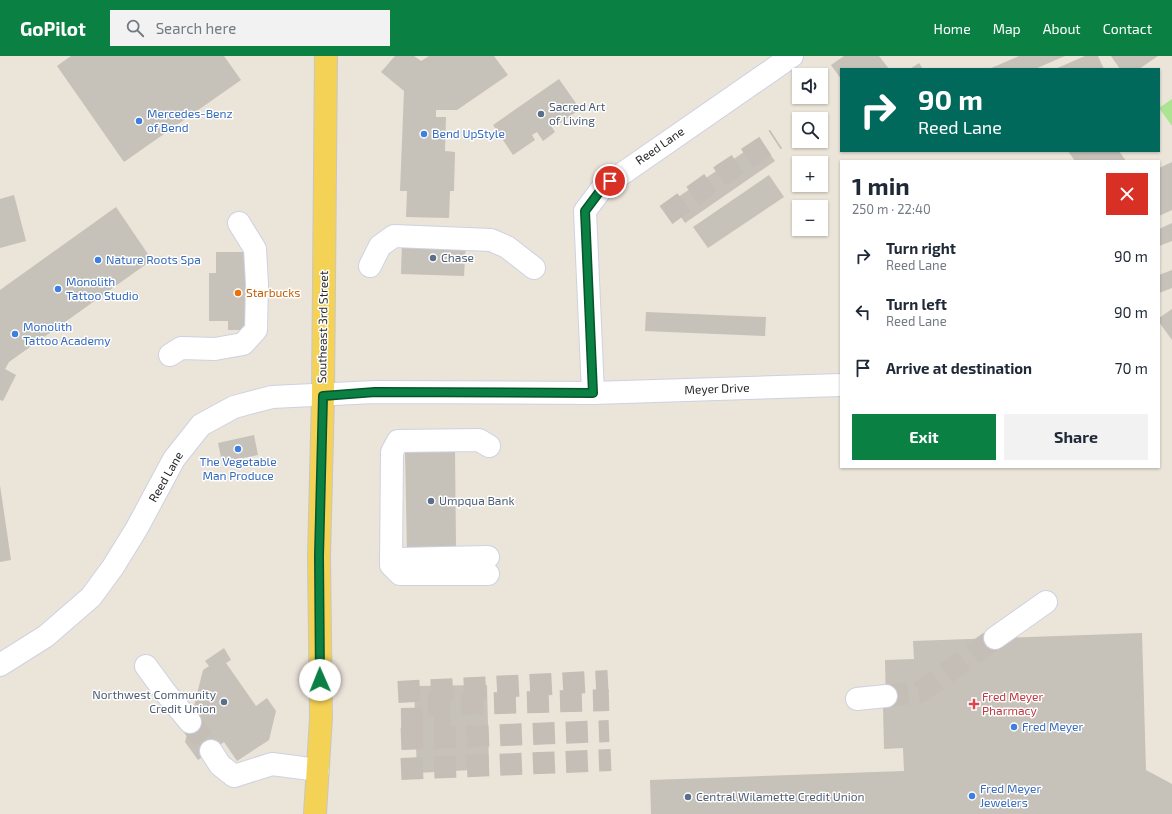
<!DOCTYPE html>
<html lang="en">
<head>
<meta charset="utf-8">
<style>
  :root { --surface:#fff; --page:#f2f2f3; --text:#1f2937; --muted:#747a83; --accent:#0b8043 }
  body { margin:0; font-family:"Exo 2",sans-serif; background:var(--page); color:var(--text); height:100vh; display:flex; flex-direction:column; font-size:15px; white-space:nowrap }
  * { box-sizing:border-box; margin:0 }
  p { font-size:13px; color:var(--muted) }
  .icon { flex:none; width:22px; height:22px; fill:none; stroke:currentColor; stroke-width:2; stroke-linecap:round; stroke-linejoin:round }
  .map { position:relative; flex:1; overflow:hidden }
  .side { position:absolute; left:840px; top:104px; width:320px; height:308px; display:flex; flex-direction:column; background:var(--surface); border-radius:0px; box-shadow:0 1px 3px #0004 }
  .side>* { flex:none }
  .banner { position:absolute; left:840px; top:12px; width:320px; height:84px; border-radius:0px; box-shadow:0 1px 3px #0004; background:#00695c; color:#fff; overflow:hidden }
  .tools { position:absolute; left:792px; top:12px; display:grid; gap:8px }
  .tools a { display:grid; place-items:center; width:36px; height:36px; border-radius:0px; background:var(--surface); box-shadow:0 1px 3px #0004; font-size:20px }
  .pin { position:absolute; display:grid; place-items:center; width:34px; height:34px; color:#fff; margin:-17px; border:2px solid #fff; border-radius:50%; box-shadow:0 1px 4px #0007 }
  .me { position:absolute; width:44px; margin:-22px; rotate:359deg; stroke-linejoin:round; filter:drop-shadow(0 0 3px #0008) }
  .turn { display:flex; align-items:center; gap:14px; height:84px; padding:0 12px; font-size:18px }
  .turn .icon { width:52px; height:52px; stroke-width:2.5 }
  .turn b { display:block; font-size:28px; line-height:34px }
  .round { display:grid; place-items:center; flex:none; width:42px; height:42px; border-radius:0px; background:var(--page) }
  .headline { display:flex; align-items:center; justify-content:space-between; height:68px; padding:0 12px }
  h1 { font-size:24px; font-weight:700; line-height:30px }
  .action { display:flex; gap:8px; margin-top:auto; padding:8px 12px }
  .action a { flex:1; height:46px; border-radius:0px; background:var(--accent); color:#fff; font-size:16px; font-weight:700; line-height:46px; text-align:center }
  .action a+a { background:var(--page); color:var(--text) }
  ul { padding:0; list-style:none }
  li { display:flex; align-items:center; gap:12px; height:56px; padding:0 12px }
  li div { flex:1 }
  li b { display:block; font-size:15px }
  li em { font-style:normal }
  header { display:flex; align-items:center; gap:24px; box-sizing:border-box; height:56px; padding:0 20px; background:var(--accent); color:#fff }
  header strong { font-size:19px }
  nav { display:flex; gap:22px; margin-inline-start:auto; font-size:14px }
  .search { width:280px; height:36px; background:var(--page); display:flex; align-items:center; gap:10px; box-sizing:border-box; padding:0 14px; border-radius:0px; color:var(--muted); font-size:15px }
  .map>svg:first-child { display:block }
  .green { fill:#ade493 }
  .building { fill:#c6c1b9 }
  .lines { fill:none; stroke-linecap:round; stroke-linejoin:round }
  .minor-tunnel { stroke:#c4beb6; stroke-width:22; stroke-dasharray:22 11; stroke-linecap:butt }
  .minor-casing { stroke:#ced1e2; stroke-width:24 }
  .major-casing { stroke:#c7c7c7; stroke-width:24 }
  .minor { stroke:#fff; stroke-width:22 }
  .major { stroke:#f4d255; stroke-width:22 }
  .route-casing { stroke:#07532c; stroke-width:10 }
  .route { stroke:#0b8043; stroke-width:7 }
  .service-dot { fill:#5c6f8a; stroke:#fff; stroke-width:1.5 }
  .shop-dot { fill:#3f7fe0; stroke:#fff; stroke-width:1.5 }
  .food-dot { fill:#e8710a; stroke:#fff; stroke-width:1.5 }
  .health-dot { fill:#e0444e; stroke:#fff; stroke-width:1.5 }
  .labels { text-anchor:middle; stroke-width:3; stroke-linejoin:round; paint-order:stroke }
  .service-label { font-size:12px; fill:#4e5e75; stroke:#fff; text-anchor:start }
  .shop-label { font-size:12px; fill:#366cbe; stroke:#fff; text-anchor:start }
  .street-label { font-size:12px; fill:#282828; stroke:#fff }
  .food-label { font-size:12px; fill:#c56008; stroke:#fff; text-anchor:start }
  .health-label { font-size:12px; fill:#be3a42; stroke:#fff; text-anchor:start }
</style>
</head>
<body>
<header>
<strong>GoPilot</strong>
<div class="search"><svg class="icon" aria-label="search" viewBox="0 0 24 24"><circle cx="10" cy="10" r="6"/><path d="M15 15l6 6"/></svg>Search here</div>
<nav><a>Home</a><a>Map</a><a>About</a><a>Contact</a></nav>
</header>
<div class="map">
<svg width="1172" height="758" viewBox="0 0 1172 758">
  <rect width="100%" height="100%" fill="#ebe4d9"/>
  <!-- green -->
  <polygon class="green" points="1172,43 1172,70 1159,52"/>
  <!-- building -->
  <g class="building">
    <polygon points="71,0 224,0 241,24 124,106 57,10"/>
    <polygon points="395,0 414,0 421,5 429,0 494,0 508,19 457,54 436,54 436,61 446,61 445,95 455,96 454,135 450,135 449,162 406,161 407,135 400,135 404,35 381,16"/>
    <polygon points="844,0 879,0 889,13 841,13 841,23 831,9"/>
    <polygon points="1019,0 1065,0 1035,13 989,13"/>
    <polygon points="1085,0 1098,0 1104,13 1055,13"/>
    <polygon points="1111,0 1158,0 1139,13 1120,13"/>
    <polygon points="919,7 923,13 910,13"/>
    <polygon points="559,23 580,53 559,68 556,63 549,67 555,76 543,85 537,76 532,79 535,84 513,99 493,69"/>
    <polygon points="760,85 775,105 685,167 671,146"/>
    <polygon points="1068,95 1119,95 1126,105 1075,105"/>
    <polygon points="1172,106 1172,154 1159,160 1159,112"/>
    <polygon points="769,119 784,141 708,192 693,171"/>
    <polygon points="14,139 26,185 0,192 0,143"/>
    <polygon points="116,151 152,204 9,306 5,313 16,319 3,345 0,344 0,234"/>
    <polygon points="1172,167 1172,185 1159,190 1159,173"/>
    <polygon points="402,185 466,186 464,220 401,218"/>
    <polygon points="216,196 251,196 251,265 245,265 245,274 228,274 228,265 209,265 209,217 216,217"/>
    <polygon points="1172,214 1172,232 1159,237 1159,219"/>
    <polygon points="1172,253 1172,284 1159,266 1159,262"/>
    <polygon points="646,256 766,261 765,280 645,275"/>
    <polygon points="254,379 258,399 222,406 218,387"/>
    <polygon points="455,393 456,495 407,498 405,394"/>
    <polygon points="0,429 11,504 0,506"/>
    <polygon points="1142,577 1146,714 1172,728 1172,758 651,758 650,724 904,715 903,692 884,693 883,650 886,650 885,604 914,603 913,585"/>
    <polygon points="224,592 231,604 226,607 256,650 267,642 276,655 269,684 237,705 224,686 198,704 185,686 203,614 209,610 205,605"/>
    <polygon points="487,629 489,713 417,717 414,630"/>
  </g>
  <g class="lines">
    <!-- minor-tunnel -->
    <g class="minor-tunnel">
      <polyline points="666,159 723,118 776,83"/>
      <polyline points="398,636 608,625"/>
      <polyline points="886,640 920,636 995,582"/>
      <polyline points="428,649 609,644"/>
      <polyline points="401,663 450,662"/>
      <polyline points="190,666 211,695"/>
      <polyline points="401,683 609,675"/>
      <polyline points="401,713 611,704"/>
    </g>
    <!-- minor casing -->
    <g class="minor-casing">
      <g id="minor">
        <polyline points="370,210 380,190 394,180 491,184 507,191 534,212"/>
        <polyline points="170,299 181,292 215,293 243,288 256,274 257,228 255,193 239,167"/>
        <polyline points="593,337 585,155 603,131 792,0"/>
        <polyline points="391,499 399,503 488,501"/>
        <polyline points="488,518 400,518 391,509 392,396 398,385 479,384 489,390"/>
        <polyline points="995,582 1046,546"/>
        <polyline points="0,609 46,580 91,541 113,511 137,472 174,403 201,369 234,351 272,341 375,336 593,337 841,329"/>
        <polyline points="146,610 165,636 190,666"/>
        <polyline points="857,643 886,640"/>
        <polyline points="211,695 220,709 234,720 272,708 318,714"/>
      </g>
    </g>
    <!-- major casing -->
    <g class="major-casing">
      <polyline id="major" points="315,758 321,662 319,501 323,340 326,0"/>
    </g>
    <!-- minor -->
    <use href="#minor" class="minor"/>
    <!-- major -->
    <use href="#major" class="major"/>
  </g>
  <g class="lines">
    <!-- route casing -->
    <g class="route-casing">
      <polyline id="route" points="320,624 319,500 323,340 375,336 593,337 585,155 603,131 610,125"/>
    </g>
    <!-- route -->
    <use href="#route" class="route"/>
  </g>
  <!-- markers -->
  <g class="service-dot">
    <circle cx="541" cy="58" r="4"/>
    <circle cx="433" cy="202" r="4"/>
    <circle cx="431" cy="445" r="4"/>
    <circle cx="224" cy="646" r="4"/>
    <circle cx="688" cy="741" r="4"/>
  </g>
  <g class="shop-dot">
    <circle cx="139" cy="65" r="4"/>
    <circle cx="424" cy="78" r="4"/>
    <circle cx="98" cy="204" r="4"/>
    <circle cx="58" cy="233" r="4"/>
    <circle cx="15" cy="278" r="4"/>
    <circle cx="238" cy="393" r="4"/>
    <circle cx="1014" cy="671" r="4"/>
    <circle cx="972" cy="740" r="4"/>
  </g>
  <circle class="food-dot" cx="238" cy="237" r="4"/>
  <path class="health-dot" d="M972 642h4v4h4v4h-4v4h-4v-4h-4v-4h4z"/>
  <g class="labels">
    <!-- service labels -->
    <g class="service-label">
      <text x="549" y="55">Sacred Art<tspan x="549" dy="14">of Living</tspan></text>
      <text x="441" y="206">Chase</text>
      <text x="439" y="449">Umpqua Bank</text>
      <text x="216" y="643" text-anchor="end">Northwest Community<tspan x="216" dy="14">Credit Union</tspan></text>
      <text x="696" y="745">Central Wilamette Credit Union</text>
    </g>
    <!-- shop labels -->
    <g class="shop-label">
      <text x="147" y="62">Mercedes-Benz<tspan x="147" dy="14">of Bend</tspan></text>
      <text x="432" y="82">Bend UpStyle</text>
      <text x="106" y="208">Nature Roots Spa</text>
      <text x="66" y="230">Monolith<tspan x="66" dy="14">Tattoo Studio</tspan></text>
      <text x="23" y="275">Monolith<tspan x="23" dy="14">Tattoo Academy</tspan></text>
      <text x="238" y="410" text-anchor="middle">The Vegetable<tspan x="238" dy="14">Man Produce</tspan></text>
      <text x="1022" y="675">Fred Meyer</text>
      <text x="980" y="737">Fred Meyer<tspan x="980" dy="14">Jewelers</tspan></text>
    </g>
    <!-- street labels -->
    <g class="street-label">
      <text transform="translate(660 90) rotate(-35)" y="4">Reed Lane</text>
      <text transform="translate(323 271) rotate(-89)" y="4">Southeast 3rd Street</text>
      <text transform="translate(717 333) rotate(-2)" y="4">Meyer Drive</text>
      <text transform="translate(166 421) rotate(-60)" y="4">Reed Lane</text>
    </g>
    <!-- food labels -->
    <g class="food-label">
      <text x="246" y="241">Starbucks</text>
    </g>
    <!-- health labels -->
    <g class="health-label">
      <text x="982" y="645">Fred Meyer<tspan x="982" dy="14">Pharmacy</tspan></text>
    </g>
  </g>
</svg>
<div class="tools">
<a><svg class="icon" aria-label="sound" viewBox="0 0 24 24"><path d="M4 9h4l5-4v14l-5-4H4zM17 9q2 3 0 6"/></svg></a>
<a><svg class="icon" aria-label="search" viewBox="0 0 24 24"><circle cx="10" cy="10" r="6"/><path d="M15 15l6 6"/></svg></a>
<a>+</a>
<a>−</a>
</div>
<div class="pin" style="left:610px;top:125px;background:#d93025"><svg class="icon" aria-label="arrive" viewBox="0 0 24 24"><path d="M6 21V4h12l-3 4 3 4H6"/></svg></div>
<svg class="me" style="left:320px;top:624px" viewBox="-20 -20 40 40"><circle r="19" fill="#fff"/><path d="M0-13L10 11 0 6-10 11z" fill="#0b8043"/></svg>
<div class="banner">
<div class="turn"><svg class="icon" aria-label="right" viewBox="0 0 24 24"><path d="M7 20v-9h11M14 6l5 5-5 5"/></svg><div><b>90 m</b>Reed Lane</div></div>
</div>
<section class="side">
<div class="headline"><div><h1>1 min</h1><p>250 m · 22:40</p></div><a class="round" style="background:#d93025;color:#fff"><svg class="icon" aria-label="close" viewBox="0 0 24 24"><path d="M6 6l12 12M18 6L6 18"/></svg></a></div>
<ul>
<li><svg class="icon" aria-label="right" viewBox="0 0 24 24"><path d="M7 20v-9h11M14 6l5 5-5 5"/></svg><div><b>Turn right</b><p>Reed Lane</p></div><em>90 m</em></li>
<li><svg class="icon" aria-label="left" viewBox="0 0 24 24"><path d="M17 20v-9H6M10 6l-5 5 5 5"/></svg><div><b>Turn left</b><p>Reed Lane</p></div><em>90 m</em></li>
<li><svg class="icon" aria-label="arrive" viewBox="0 0 24 24"><path d="M6 21V4h12l-3 4 3 4H6"/></svg><div><b>Arrive at destination</b></div><em>70 m</em></li>
</ul>
<div class="action"><a>Exit</a><a>Share</a></div>
</section>
</div>
</body>
</html>
